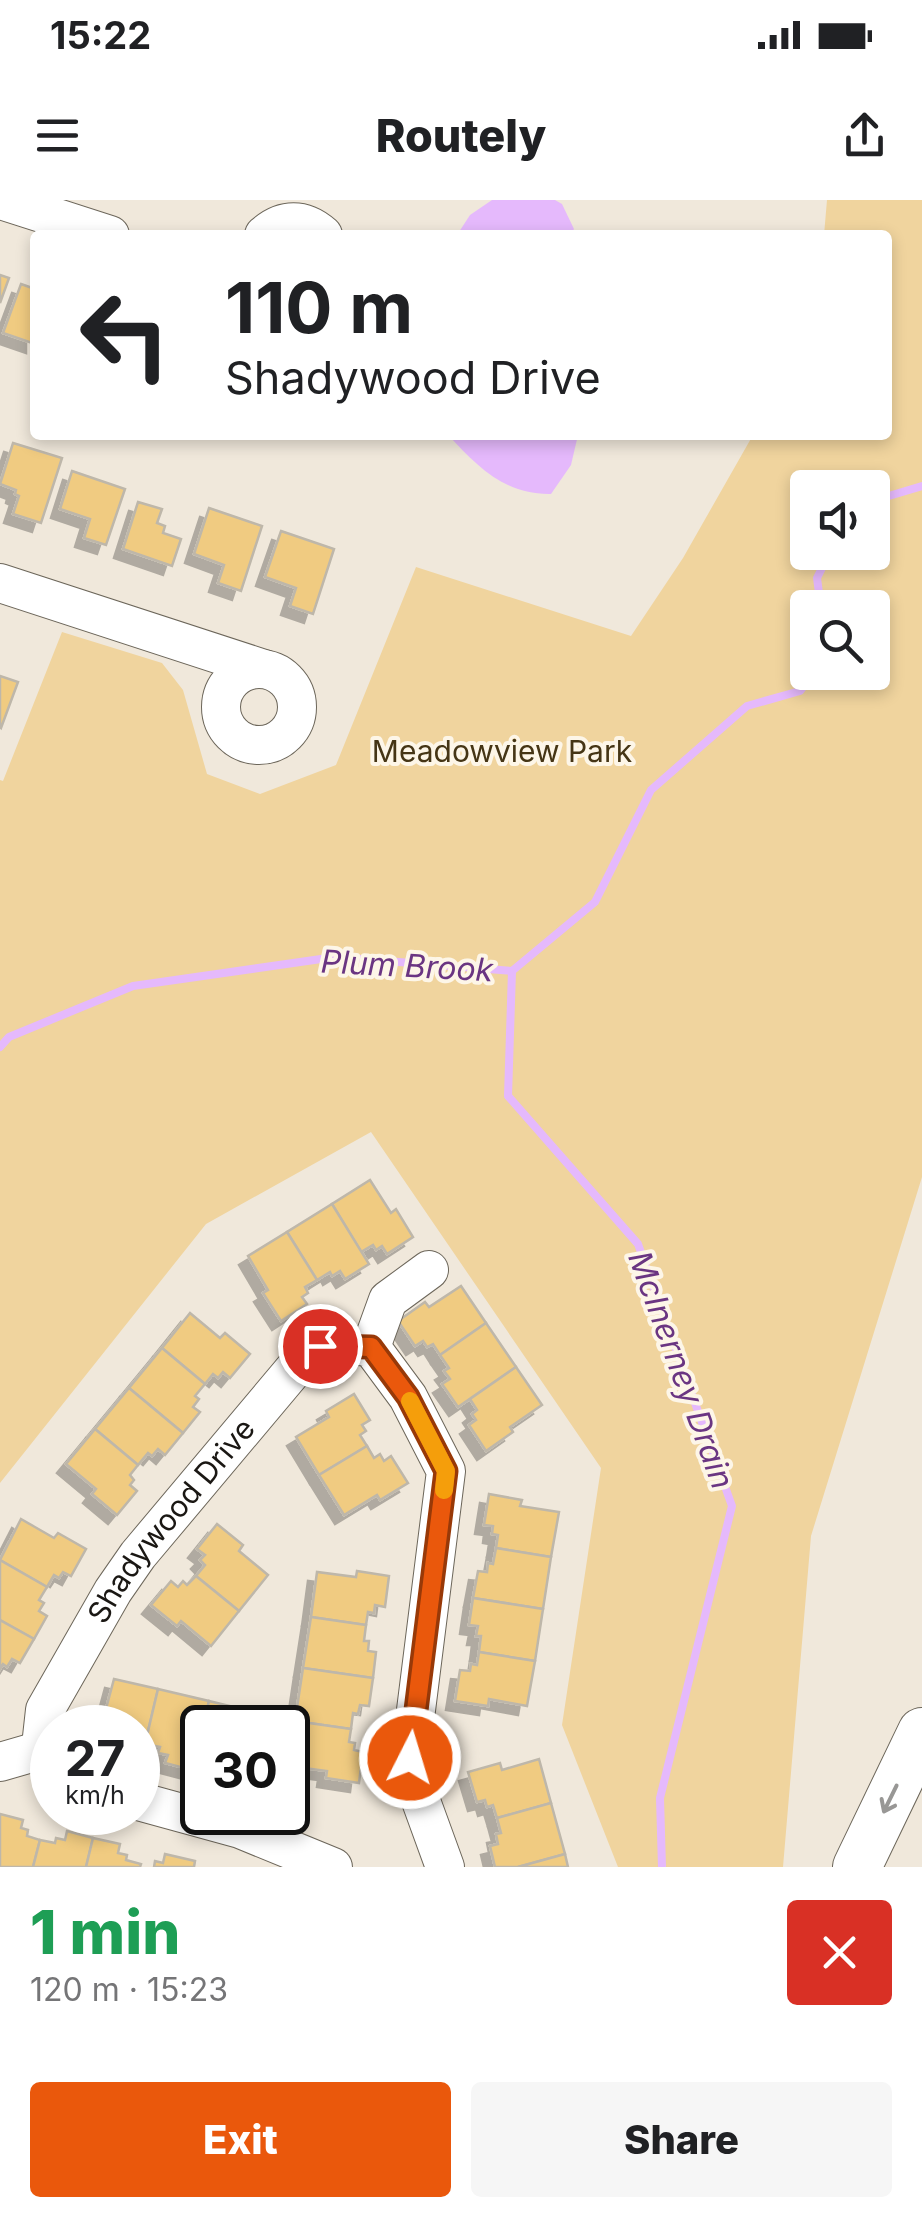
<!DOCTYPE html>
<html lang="en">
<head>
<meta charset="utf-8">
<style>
  :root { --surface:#fff; --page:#f6f6f6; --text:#202124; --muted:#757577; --accent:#ea580c }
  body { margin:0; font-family:Inter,sans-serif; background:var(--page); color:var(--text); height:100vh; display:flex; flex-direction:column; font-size:38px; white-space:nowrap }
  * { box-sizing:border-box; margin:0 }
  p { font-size:32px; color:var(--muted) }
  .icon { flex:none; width:55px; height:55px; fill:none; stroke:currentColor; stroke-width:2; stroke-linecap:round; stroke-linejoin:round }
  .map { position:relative; height:1667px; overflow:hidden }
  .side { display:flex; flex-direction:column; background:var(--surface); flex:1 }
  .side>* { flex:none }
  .top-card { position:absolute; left:30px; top:30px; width:862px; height:210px; border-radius:10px; box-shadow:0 5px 15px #0003; background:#fff; color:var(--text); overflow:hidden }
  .controls { position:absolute; left:790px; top:270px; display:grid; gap:20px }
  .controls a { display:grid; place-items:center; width:100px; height:100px; border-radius:10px; background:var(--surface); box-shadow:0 5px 15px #0003; font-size:50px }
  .speed { position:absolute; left:30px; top:1505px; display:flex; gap:20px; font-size:50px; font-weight:700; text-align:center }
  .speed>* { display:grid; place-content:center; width:130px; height:130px; border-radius:50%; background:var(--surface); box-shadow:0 5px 15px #0003; line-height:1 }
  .speed small { font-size:25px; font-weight:400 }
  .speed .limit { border:5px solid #111; border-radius:15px; background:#fff; color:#111 }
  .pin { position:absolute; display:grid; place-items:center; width:85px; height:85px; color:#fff; margin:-42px; border:5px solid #fff; border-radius:50%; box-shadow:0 2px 10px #0007 }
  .me { position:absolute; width:110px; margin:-55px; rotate:5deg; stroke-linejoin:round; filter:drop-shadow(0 0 8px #0008) }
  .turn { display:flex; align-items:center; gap:35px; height:210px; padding:0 30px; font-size:45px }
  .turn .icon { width:130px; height:130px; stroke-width:2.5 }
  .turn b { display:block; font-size:70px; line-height:85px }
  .round { display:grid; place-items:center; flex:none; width:105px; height:105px; border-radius:10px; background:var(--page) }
  .headline { display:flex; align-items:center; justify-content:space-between; height:170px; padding:0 30px }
  h1 { font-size:60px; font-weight:800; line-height:75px; color:#1e9e55 }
  .action { display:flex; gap:20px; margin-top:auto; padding:20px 30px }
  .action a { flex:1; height:115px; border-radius:10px; background:var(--accent); color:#fff; font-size:40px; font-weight:800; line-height:115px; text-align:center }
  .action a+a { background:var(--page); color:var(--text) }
  .status { display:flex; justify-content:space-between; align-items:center; height:70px; padding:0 50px; background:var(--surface); direction:ltr }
  .status svg { height:28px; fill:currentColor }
  header { display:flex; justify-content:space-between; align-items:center; height:130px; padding:0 30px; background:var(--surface); font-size:45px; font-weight:800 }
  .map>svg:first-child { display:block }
  .green { fill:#f0d49e; fill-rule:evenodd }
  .water { fill:#e5b9fc }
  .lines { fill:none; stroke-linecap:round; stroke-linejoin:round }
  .stream { stroke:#e5b9fc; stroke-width:8 }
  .building { fill:#f0cb81; stroke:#beb7aa; stroke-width:2.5; filter:url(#shadow) }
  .minor-casing { stroke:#6c665a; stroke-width:40 }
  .major-casing { stroke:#6c665a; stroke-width:50 }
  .minor { stroke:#fff; stroke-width:38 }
  .major { stroke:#fff; stroke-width:48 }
  .oneway { stroke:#989795 }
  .route-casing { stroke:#983908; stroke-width:25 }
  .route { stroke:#ea580c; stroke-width:18 }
  .slow { stroke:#f59e0b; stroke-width:18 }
  .labels { text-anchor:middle; stroke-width:8; stroke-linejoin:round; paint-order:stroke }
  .park-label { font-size:30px; fill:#453515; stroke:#fdf6e8 }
  .street-label { font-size:30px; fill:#1a1713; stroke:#fdf6e8 }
  .water-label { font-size:32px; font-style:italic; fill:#6a3582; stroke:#fdf6e8 }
</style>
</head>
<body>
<div class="status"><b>15:22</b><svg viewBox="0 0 49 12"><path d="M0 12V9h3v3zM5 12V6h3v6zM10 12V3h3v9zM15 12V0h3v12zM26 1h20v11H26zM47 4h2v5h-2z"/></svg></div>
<header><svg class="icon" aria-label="menu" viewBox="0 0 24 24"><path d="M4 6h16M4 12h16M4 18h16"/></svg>Routely<svg class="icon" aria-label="share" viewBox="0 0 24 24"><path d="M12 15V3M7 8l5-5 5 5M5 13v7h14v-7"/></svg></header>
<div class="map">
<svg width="922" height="1667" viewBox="0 0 922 1667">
  <defs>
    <filter id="shadow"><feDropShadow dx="-9" dy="9" stdDeviation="0" flood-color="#0004"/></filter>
  </defs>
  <rect width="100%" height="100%" fill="#f0e8db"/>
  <!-- green -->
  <path class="green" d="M827,0H922V977L811,1336L783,1667H618L562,1525L601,1268L371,932L206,1024L0,1283V580L3,581L62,432L162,463L183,490L207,574L260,594L336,565L416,367L631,436L683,358L753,235H888V35H824ZM808,288H872V352H808ZM808,408H872V472H808Z"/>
  <!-- water -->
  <g class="water">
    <polygon points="492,0 555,0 562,4 574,29 570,35 457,35 470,15"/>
    <path d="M448,235H578L571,265L551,294C505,295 478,267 448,235Z"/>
  </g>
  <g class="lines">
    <!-- stream -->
    <g class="stream">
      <polyline points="872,301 922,286"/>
      <polyline points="821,408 817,378 830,352"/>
      <polyline points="512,771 508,896 638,1044 732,1306 660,1598 662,1667"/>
      <polyline points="0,847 9,837 133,786 335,757 512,771 595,702 651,590 747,506 800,491 815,472"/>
    </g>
  </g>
  <!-- building -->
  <g class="building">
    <polygon points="0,75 9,78 0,103"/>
    <polygon points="21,84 35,89 35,144 3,133"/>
    <polygon points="13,243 62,258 41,323 13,314 19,296 15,294 16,290 0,284"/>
    <polygon points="72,271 125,289 106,345 84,338 90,319 60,309"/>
    <polygon points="138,302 162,309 157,323 165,326 163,333 181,339 172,366 123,349"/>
    <polygon points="209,308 262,326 241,391 218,383 224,365 194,354"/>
    <polygon points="281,331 334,349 313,414 290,406 296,388 265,377"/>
    <polygon points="0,476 18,482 1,528 0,527"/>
    <polygon points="370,980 391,1013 396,1009 413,1037 387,1054 382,1046 376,1050 373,1045 361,1052 332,1004"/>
    <polygon points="332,1004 369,1064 345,1079 340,1071 332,1076 330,1072 317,1080 287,1032"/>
    <polygon points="287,1032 317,1080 305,1087 308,1093 302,1097 307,1104 281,1121 263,1093 268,1090 248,1056"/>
    <polygon points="461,1086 486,1123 440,1155 433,1144 427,1147 423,1141 415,1146 398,1121 425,1102 429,1107"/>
    <polygon points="190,1113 220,1138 225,1133 250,1154 230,1178 223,1172 218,1178 213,1174 205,1184 162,1148"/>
    <polygon points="486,1123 516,1167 458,1207 442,1184 450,1179 444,1171 449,1168 440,1155"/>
    <polygon points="162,1148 205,1184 195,1196 199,1199 193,1207 200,1212 183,1233 129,1188"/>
    <polygon points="516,1167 542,1205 510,1227 513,1232 486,1251 469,1225 476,1220 472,1214 477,1210 470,1199"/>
    <polygon points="129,1188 183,1233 165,1255 158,1249 152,1256 148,1253 138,1265 95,1229"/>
    <polygon points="354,1194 370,1220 362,1225 366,1231 360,1235 367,1246 319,1275 296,1237 329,1217 326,1211"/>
    <polygon points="95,1229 138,1265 130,1275 134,1280 130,1285 137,1291 117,1315 92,1294 96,1289 66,1264"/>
    <polygon points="367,1246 374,1258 380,1254 384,1261 391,1256 408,1283 380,1300 377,1295 344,1315 319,1275"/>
    <polygon points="489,1294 522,1300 520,1306 559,1312 551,1357 496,1348 498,1335 492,1334 493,1326 484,1325"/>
    <polygon points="21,1319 54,1338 58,1333 86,1349 71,1376 63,1372 59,1378 54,1375 47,1387 0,1360"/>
    <polygon points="217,1324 243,1345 239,1351 268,1375 239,1411 196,1376 205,1365 200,1360 205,1355 197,1349"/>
    <polygon points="496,1348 551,1357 543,1409 473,1398 478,1371 487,1372 488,1363 493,1364"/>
    <polygon points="0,1360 47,1387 39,1400 44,1403 39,1411 47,1416 34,1439 0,1420"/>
    <polygon points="357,1371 389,1376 385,1407 375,1405 374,1413 368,1412 366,1425 311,1417 317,1372 356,1377"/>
    <polygon points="196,1376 239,1411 211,1446 181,1421 177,1426 151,1405 171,1381 178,1387 183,1381 187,1385"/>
    <polygon points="473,1398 543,1409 535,1461 479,1452 481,1436 476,1436 478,1426 469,1425"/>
    <polygon points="311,1417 366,1425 364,1441 369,1441 368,1451 376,1452 373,1478 303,1468"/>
    <polygon points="0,1420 34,1439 20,1463 12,1459 7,1467 3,1464 0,1469"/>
    <polygon points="479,1452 535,1461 527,1506 489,1499 488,1506 455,1501 460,1470 470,1471 471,1464 477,1465"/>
    <polygon points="303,1468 373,1478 369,1506 360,1505 358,1514 353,1513 351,1529 295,1521"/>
    <polygon points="114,1479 158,1489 145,1544 138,1542 138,1528 95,1528 98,1515 104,1516"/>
    <polygon points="158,1489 209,1501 192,1570 165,1563 168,1555 158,1553 160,1547 145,1544"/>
    <polygon points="209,1501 254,1512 250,1528 203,1528"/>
    <polygon points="295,1521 351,1529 349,1542 355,1543 354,1550 363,1552 359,1583 326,1578 327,1571 289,1566"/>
    <polygon points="539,1559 551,1603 497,1618 493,1605 487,1607 485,1600 477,1602 468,1572 500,1563 502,1570"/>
    <polygon points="551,1603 565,1654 518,1667 495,1667 490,1646 498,1644 496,1634 501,1633 497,1618"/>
    <polygon points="0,1614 23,1620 21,1628 28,1630 27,1636 40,1640 33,1667 0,1667"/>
    <polygon points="67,1631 93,1638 86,1667 33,1667 40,1640 55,1643 56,1638 65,1640"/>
    <polygon points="93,1638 120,1644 118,1653 127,1655 126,1660 141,1664 140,1667 86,1667"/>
    <polygon points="165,1654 195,1661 194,1667 154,1667 155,1661 163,1663"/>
    <polygon points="565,1654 568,1667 518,1667"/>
  </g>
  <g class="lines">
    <!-- minor casing -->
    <g class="minor-casing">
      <g id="minor">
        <polyline points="1,0 110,35"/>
        <path d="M264,35C283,18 304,18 323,35"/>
        <polyline points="0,383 264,469"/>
        <circle cx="259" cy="507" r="38"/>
        <polyline points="371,1147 388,1100 429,1070"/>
        <polyline points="0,1562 45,1549"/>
        <path id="s1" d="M52,1565L42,1537L45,1510L113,1391L138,1355L306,1155C328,1142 347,1145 371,1147L408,1197L446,1271L410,1558L417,1590L445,1667"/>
        <polyline points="138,1601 240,1629 333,1667"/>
      </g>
    </g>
    <!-- major casing -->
    <g class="major-casing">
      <polyline id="major" points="857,1667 922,1532"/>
    </g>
    <!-- minor -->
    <use href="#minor" class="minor"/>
    <!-- major -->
    <use href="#major" class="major"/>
  </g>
  <!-- one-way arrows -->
  <defs><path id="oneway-shaft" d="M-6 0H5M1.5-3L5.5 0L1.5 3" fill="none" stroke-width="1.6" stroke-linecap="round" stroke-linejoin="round" transform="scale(2.5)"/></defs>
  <use class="oneway" href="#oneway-shaft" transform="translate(890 1599) rotate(116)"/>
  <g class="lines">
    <!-- route casing -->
    <g class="route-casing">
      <polyline id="route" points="320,1146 371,1147 408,1197 446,1271 410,1558"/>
    </g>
    <!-- route -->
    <use href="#route" class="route"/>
    <!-- slow -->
    <polyline class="slow" points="410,1201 446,1271 444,1290"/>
  </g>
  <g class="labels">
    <!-- park labels -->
    <g class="park-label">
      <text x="502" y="562">Meadowview Park</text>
    </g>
    <!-- street labels -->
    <g class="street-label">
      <text dy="10" stroke="none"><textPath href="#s1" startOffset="285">Shadywood Drive</textPath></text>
    </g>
    <!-- water labels -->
    <g class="water-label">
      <text transform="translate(407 766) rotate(3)" y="11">Plum Brook</text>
      <text transform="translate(681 1170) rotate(70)" y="11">McInerney Drain</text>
    </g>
  </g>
</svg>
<div class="controls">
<a><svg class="icon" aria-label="sound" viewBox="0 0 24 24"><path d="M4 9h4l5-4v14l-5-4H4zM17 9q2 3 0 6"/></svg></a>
<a><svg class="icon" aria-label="search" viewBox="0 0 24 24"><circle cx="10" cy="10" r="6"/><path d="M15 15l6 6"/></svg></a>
</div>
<div class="speed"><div>27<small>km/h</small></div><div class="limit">30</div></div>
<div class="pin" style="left:320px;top:1146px;background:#d93025"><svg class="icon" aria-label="arrive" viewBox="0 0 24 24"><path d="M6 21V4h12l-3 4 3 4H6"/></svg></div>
<svg class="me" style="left:410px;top:1558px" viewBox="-20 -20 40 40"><circle r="17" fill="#ea580c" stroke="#fff" stroke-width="3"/><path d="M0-11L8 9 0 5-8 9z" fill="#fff"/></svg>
<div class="top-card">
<div class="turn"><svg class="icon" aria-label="left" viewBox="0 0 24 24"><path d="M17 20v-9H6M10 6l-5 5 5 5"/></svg><div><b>110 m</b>Shadywood Drive</div></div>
</div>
</div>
<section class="side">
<div class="headline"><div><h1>1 min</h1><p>120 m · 15:23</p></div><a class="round" style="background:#d93025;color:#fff"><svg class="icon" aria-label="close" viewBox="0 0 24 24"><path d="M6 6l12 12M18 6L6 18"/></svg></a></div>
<div class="action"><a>Exit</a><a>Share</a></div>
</section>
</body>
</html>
